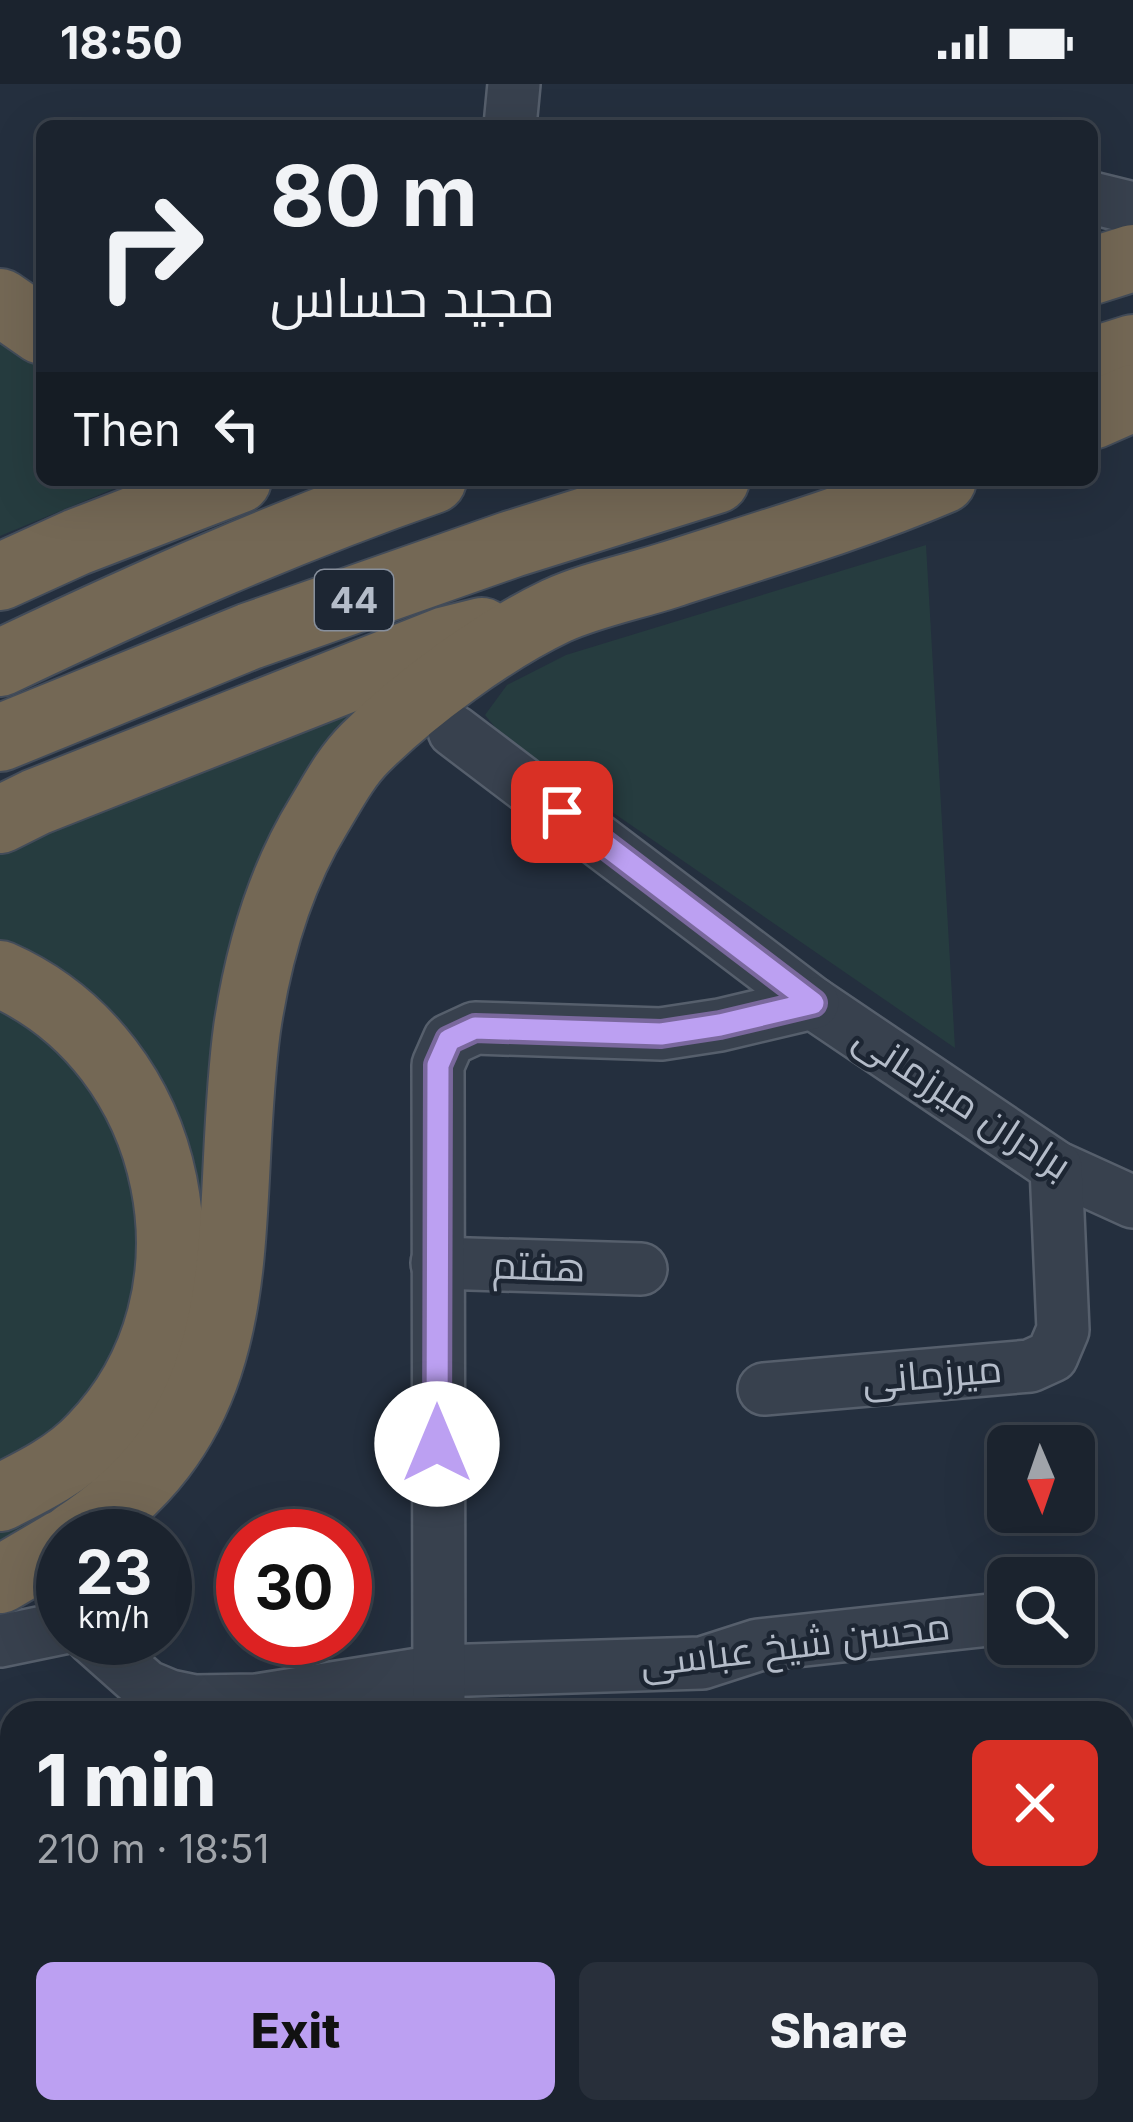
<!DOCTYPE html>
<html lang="en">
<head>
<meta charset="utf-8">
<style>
  :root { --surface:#1b232e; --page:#282f3a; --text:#f1f3f6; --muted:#a0a4aa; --line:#39404a; --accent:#bca0f2 }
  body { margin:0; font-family:Inter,Cairo,sans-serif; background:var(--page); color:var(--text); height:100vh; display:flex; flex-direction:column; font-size:45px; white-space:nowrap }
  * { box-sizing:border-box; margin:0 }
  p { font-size:39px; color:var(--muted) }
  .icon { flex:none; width:66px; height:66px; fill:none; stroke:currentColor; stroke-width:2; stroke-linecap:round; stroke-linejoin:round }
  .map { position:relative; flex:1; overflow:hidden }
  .side { position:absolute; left:0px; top:1617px; width:1134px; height:423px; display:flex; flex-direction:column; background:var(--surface); border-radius:36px 36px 0 0; box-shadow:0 12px 48px #0002,0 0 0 3px var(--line) }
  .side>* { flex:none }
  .guide { position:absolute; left:36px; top:36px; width:1062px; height:366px; border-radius:18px; box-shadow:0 12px 48px #0002,0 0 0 3px var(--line); background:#1b232e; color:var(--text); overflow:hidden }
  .needle { width:78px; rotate:178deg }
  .fabs { position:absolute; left:987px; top:1341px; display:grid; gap:24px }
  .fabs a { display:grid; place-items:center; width:108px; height:108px; border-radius:18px; background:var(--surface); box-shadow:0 12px 48px #0002,0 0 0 3px var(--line); font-size:60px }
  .speed { position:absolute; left:36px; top:1425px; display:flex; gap:24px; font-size:60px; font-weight:700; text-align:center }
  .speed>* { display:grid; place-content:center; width:156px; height:156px; border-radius:50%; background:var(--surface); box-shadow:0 12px 48px #0002,0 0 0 3px var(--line); line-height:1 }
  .speed small { font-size:30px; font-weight:400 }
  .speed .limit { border:18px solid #d22; background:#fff; color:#111 }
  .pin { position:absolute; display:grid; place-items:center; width:102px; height:102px; color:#fff; margin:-51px; border-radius:24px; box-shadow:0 6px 18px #0006 }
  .me { position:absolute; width:132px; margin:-66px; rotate:0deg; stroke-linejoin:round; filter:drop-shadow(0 0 9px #0008) }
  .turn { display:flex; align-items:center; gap:42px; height:252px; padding:0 36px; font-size:54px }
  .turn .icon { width:156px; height:156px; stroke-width:2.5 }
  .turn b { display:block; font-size:84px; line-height:102px }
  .then { display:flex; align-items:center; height:114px; padding:0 36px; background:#0003; gap:24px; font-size:45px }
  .round { display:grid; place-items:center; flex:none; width:126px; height:126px; border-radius:18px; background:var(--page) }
  .head { display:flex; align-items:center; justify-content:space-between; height:204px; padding:0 36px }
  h1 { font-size:72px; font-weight:800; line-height:90px }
  .cta { display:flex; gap:24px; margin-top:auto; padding:24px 36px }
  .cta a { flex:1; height:138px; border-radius:18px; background:var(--accent); color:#111; font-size:48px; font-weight:800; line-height:138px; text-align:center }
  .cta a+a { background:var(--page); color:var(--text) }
  .status { display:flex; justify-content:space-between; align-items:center; height:84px; padding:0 60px; background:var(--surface); direction:ltr }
  .status svg { height:33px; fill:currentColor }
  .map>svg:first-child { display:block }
  .green { fill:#263c3f }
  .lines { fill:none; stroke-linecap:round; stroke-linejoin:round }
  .minor-casing { stroke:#565f6c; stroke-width:56 }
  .highway-casing { stroke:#434c59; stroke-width:70 }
  .minor { stroke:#38414e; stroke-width:51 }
  .highway { stroke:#746855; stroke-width:66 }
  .route-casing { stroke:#7a689d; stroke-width:30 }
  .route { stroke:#bca0f2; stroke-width:21 }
  .labels { text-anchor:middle; stroke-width:9; stroke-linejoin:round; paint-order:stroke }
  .shield { fill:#1d2633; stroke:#878f9c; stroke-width:3 }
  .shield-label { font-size:36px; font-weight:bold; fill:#b4bcc9 }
  .street-label { font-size:39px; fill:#b4bcc9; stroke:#1d2633 }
</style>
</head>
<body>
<div class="status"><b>18:50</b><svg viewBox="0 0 49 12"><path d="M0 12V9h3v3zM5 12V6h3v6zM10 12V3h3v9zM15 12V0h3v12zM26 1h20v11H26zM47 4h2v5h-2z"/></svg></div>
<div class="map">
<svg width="1133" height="2038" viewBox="0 0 1133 2038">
  <rect width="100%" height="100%" fill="#242f3e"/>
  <!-- green -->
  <g class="green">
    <polygon points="0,239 42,265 42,396 135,396 0,452"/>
    <polygon points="926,461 955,964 503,653 485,631 507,601 566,571"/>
    <polygon points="461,571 334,671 220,1127 141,1363 0,1468 0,1434 28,1421 188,1153 0,871 0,757"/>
    <polygon points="0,906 122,1025 148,1197 105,1308 0,1395"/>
  </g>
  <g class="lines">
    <!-- minor casing -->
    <g class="minor-casing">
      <g id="minor">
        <polyline points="510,42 514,0"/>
        <polyline points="1092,114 1133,124"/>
        <polyline points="454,647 813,919 1056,1083 1133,1118"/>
        <polyline points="437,1179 641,1185"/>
        <polyline points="764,1305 1030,1282 1052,1272 1063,1246 1056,1083"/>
        <polyline points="92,1554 146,1602 170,1612 194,1617 257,1616 438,1587 702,1579 758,1561 1008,1534"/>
        <polyline points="0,1557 63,1544"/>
        <polyline points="439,1629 438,981 449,956 475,944 661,950 720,941 813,919"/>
        <polyline points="0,1685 12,1687"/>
        <polyline points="0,1971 12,1973"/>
        <polyline points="255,2028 299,2038"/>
        <polyline points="372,2038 374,2028"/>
      </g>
    </g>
    <!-- highway casing -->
    <g class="highway-casing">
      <g id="highway">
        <polyline points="1092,187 1133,174"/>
        <polyline points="0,218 42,247"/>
        <polyline points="1092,277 1133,264"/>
        <polyline points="1092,332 1133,314"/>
        <polyline points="0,493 77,458 238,396"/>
        <path d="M0,579C143,511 284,448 433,396"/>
        <polyline points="0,654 250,552 512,460 716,396"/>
        <polyline points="0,736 36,718 446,556 482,547"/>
        <path d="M0,890C177,968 229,1213 92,1354C67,1381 32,1398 0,1414"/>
        <path d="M74,1452C268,1327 221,1139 247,945C258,870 279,796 319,731C333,708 345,684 365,664C414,615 493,557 556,527C591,511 632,503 669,491C761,461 854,434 943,396"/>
        <polyline points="0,1496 63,1459"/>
      </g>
    </g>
    <!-- minor -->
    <use href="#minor" class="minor"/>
    <!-- highway -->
    <use href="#highway" class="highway"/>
  </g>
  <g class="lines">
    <!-- route casing -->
    <g class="route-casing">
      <polyline id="route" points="437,1360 438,981 449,956 475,944 661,950 720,941 813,919 562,728"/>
    </g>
    <!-- route -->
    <use href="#route" class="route"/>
  </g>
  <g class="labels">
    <!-- shield labels -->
    <rect class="shield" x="315" y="486" width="78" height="60" rx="9"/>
    <g class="shield-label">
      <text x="354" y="529">44</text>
    </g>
    <!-- street labels -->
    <g class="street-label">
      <text transform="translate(963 1017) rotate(33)" y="14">برادران میرزمانی</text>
      <text transform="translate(539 1182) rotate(2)" y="14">هفتم</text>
      <text transform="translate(932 1290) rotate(-5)" y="14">میرزمانی</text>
      <text transform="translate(795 1560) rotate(-7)" y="14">محسن شیخ عباسی</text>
    </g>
  </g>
</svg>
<div class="fabs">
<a><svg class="needle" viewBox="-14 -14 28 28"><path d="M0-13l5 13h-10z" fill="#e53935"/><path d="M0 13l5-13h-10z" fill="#a0a4aa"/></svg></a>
<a><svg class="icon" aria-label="search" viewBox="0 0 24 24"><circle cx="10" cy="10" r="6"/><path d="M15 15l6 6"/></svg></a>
</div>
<div class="speed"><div>23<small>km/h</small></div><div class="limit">30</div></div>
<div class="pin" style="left:562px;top:728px;background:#d93025"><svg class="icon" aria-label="arrive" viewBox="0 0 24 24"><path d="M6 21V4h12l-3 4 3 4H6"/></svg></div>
<svg class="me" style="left:437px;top:1360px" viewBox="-20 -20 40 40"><circle r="19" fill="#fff"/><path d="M0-13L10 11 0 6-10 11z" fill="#bca0f2"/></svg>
<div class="guide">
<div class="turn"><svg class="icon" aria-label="right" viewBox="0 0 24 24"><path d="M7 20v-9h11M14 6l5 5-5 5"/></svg><div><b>80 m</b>مجید حساس</div></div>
<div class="then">Then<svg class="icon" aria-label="left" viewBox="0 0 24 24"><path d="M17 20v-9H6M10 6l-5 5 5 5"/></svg></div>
</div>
<section class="side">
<div class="head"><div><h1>1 min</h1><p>210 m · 18:51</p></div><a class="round" style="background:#d93025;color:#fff"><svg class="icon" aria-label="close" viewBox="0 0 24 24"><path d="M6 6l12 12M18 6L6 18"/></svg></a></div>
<div class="cta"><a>Exit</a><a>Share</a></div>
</section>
</div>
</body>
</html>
